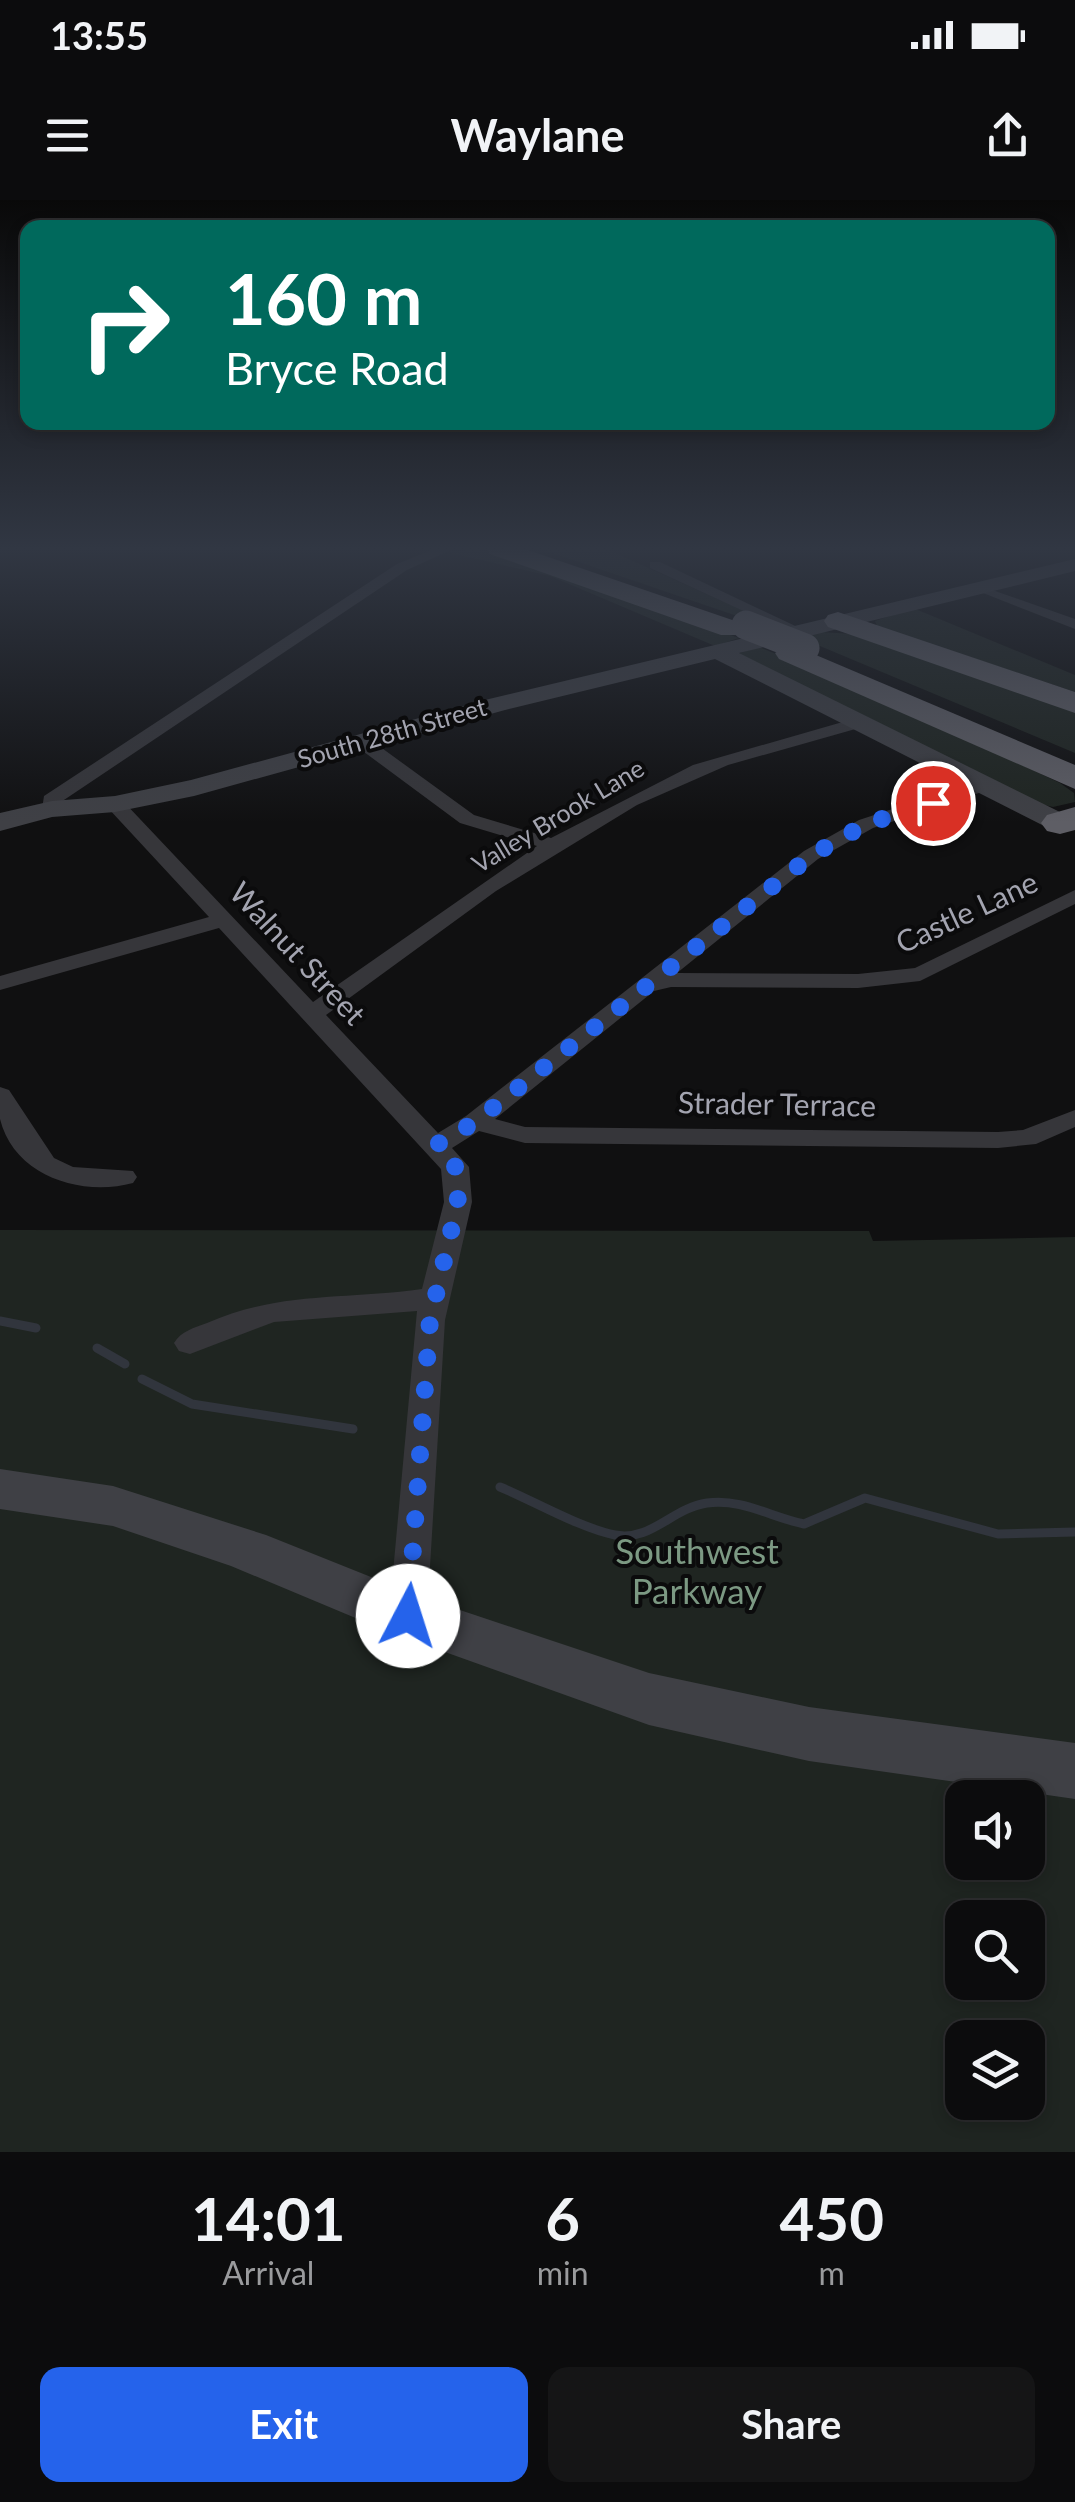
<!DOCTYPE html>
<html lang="en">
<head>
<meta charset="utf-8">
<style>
  :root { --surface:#0c0c0d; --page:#151516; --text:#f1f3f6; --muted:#9a9b9d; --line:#2c2c2e; --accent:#2563eb }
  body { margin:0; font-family:Lato,sans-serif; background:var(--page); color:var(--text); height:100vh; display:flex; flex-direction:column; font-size:38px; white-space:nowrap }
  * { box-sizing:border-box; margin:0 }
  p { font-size:32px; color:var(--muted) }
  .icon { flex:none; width:55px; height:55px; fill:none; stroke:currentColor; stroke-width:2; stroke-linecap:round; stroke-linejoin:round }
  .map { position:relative; height:1952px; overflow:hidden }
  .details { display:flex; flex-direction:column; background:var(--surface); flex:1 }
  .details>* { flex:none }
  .banner { position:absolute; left:20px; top:20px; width:1035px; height:210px; border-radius:20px; box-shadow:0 5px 15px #0003,0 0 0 2px var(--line); background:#00695c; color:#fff; overflow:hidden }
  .tools { position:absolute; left:945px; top:1580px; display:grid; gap:20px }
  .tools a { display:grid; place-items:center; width:100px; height:100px; border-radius:20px; background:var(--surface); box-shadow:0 5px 15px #0003,0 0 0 2px var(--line); font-size:50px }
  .pin { position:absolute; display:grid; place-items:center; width:85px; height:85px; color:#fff; margin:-42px; border:5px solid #fff; border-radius:50%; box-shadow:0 2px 10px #0007 }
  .me { position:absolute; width:110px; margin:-55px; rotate:5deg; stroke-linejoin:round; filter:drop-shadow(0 0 8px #0008) }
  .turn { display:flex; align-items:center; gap:35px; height:210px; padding:0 40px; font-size:45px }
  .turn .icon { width:130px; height:130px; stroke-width:2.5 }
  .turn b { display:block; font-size:70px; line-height:85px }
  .eta { display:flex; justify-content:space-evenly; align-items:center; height:170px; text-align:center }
  .eta b { font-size:60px; font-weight:700; line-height:70px }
  .primary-button { display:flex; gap:20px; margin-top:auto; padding:20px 40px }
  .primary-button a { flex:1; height:115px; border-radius:20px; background:var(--accent); color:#fff; font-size:40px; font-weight:700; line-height:115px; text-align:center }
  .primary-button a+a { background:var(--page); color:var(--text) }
  .status { display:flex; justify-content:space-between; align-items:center; height:70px; padding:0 50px; background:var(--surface); direction:ltr }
  .status svg { height:28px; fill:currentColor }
  header { display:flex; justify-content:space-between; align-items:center; height:130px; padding:0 40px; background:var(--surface); font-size:45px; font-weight:700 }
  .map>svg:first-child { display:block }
  .green { fill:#1f2521; fill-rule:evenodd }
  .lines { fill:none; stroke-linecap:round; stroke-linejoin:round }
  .stream { stroke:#31353d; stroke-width:9 }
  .street { fill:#36363a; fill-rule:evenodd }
  .secondary { fill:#3f4045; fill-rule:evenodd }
  .highway { fill:#5e5e65; fill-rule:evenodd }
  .highway-bridge { stroke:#5e5e65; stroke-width:29 }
  .route { stroke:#2563eb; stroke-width:18; stroke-dasharray:0 32.4 }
  .labels { text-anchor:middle; stroke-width:8; stroke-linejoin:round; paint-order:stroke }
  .far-street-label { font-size:25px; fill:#a3a4b0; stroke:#0b0b0c }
  .street-label { font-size:30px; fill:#a3a4b0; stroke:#0b0b0c }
  .near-park-label { font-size:35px; fill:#7c9983; stroke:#0b0b0c }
</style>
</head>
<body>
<div class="status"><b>13:55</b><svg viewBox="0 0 49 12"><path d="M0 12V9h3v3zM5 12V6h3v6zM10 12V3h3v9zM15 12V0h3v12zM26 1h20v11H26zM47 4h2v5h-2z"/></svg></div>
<header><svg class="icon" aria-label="menu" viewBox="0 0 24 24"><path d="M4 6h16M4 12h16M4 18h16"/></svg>Waylane<svg class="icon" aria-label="share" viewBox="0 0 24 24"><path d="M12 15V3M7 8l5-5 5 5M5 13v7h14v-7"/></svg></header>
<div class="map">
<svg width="1075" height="1952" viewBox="0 0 1075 1952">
  <rect width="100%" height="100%" fill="#101011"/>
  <!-- green -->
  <g class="green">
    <polygon points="477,349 739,438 715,446 550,376 447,352"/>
    <polygon points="541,349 606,349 778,426 775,429"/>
    <polygon points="913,408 1075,475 1075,492 877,426 875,421"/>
    <polygon points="820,432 854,434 1075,510 1075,553 796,436"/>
    <polygon points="759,447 841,480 1060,583 1074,593 1075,602 1053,607 1036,603 741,457 740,453"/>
    <path d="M0,1030L869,1031L873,1041L1075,1037V1952H0ZM962,1598H1028V1662H962ZM962,1718H1028V1782H962ZM962,1838H1028V1902H962Z"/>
  </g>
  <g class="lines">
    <!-- stream -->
    <g class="stream">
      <polyline points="0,1121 36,1128"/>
      <polyline points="97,1148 125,1164"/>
      <polyline points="142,1179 192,1204 353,1229"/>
      <path d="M500,1287C534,1301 580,1328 615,1335C651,1342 672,1308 707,1303C741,1298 771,1317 804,1324L865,1298L998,1334L1075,1332"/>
    </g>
    <!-- street -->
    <g class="street">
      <polygon points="434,349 453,349 407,370 61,602 59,613 42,609 44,596 397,364"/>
      <polygon points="650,362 660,362 806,431 793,434 650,368"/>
      <polygon points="978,385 1075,419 1075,429 978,391"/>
      <path d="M860,517L866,518V526L728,565L637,605L496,691L326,815L438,933L466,916L804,651L859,620L984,579L993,585L991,589L873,628L818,659L677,773L858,774L915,768L1075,690V704L920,781L858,788L671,787L654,791L495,919L525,927L998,932L1023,930L1075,910V927L1036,944L998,948L525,943L479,931L452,948L469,967L472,1002L445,1120L427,1416L421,1427L408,1432L395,1427L389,1416L417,1111L274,1122L190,1154L179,1151L174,1143C181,1131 194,1128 207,1123C280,1091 345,1100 422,1089L444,1002L441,969L219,728L0,790V776L209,717L108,608V600H122L313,802L537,646L460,623L356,546V538H368L474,615L551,638L693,565Z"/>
      <path d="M0,887L9,890L54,958L73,967L133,971L137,977L133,983C81,997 14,976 0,919C0,909 0,897 0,887Z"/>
    </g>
    <!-- secondary -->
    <g class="secondary">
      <polygon points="1075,359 1075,371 739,453 1070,617 1074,623 1070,629 1050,629 715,459 505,510 194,596 115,612 52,617 0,631 0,613 52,601 115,596 191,580 489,499"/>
      <polygon points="0,1269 113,1286 266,1335 421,1397 649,1473 809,1507 1075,1543 1075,1599 809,1561 649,1525 389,1432 231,1366 113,1326 0,1309"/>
    </g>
    <!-- highway -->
    <g class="highway">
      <polygon points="487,349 525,349 741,423 745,429 741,435 721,435 490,354"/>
      <polygon points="838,412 1075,492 1075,513 828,427 824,421 828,415"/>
      <polygon points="790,444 1075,565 1075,589 779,459 775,453"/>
      <polygon points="1075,607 1075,630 1060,634 1047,631 1041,623 1047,615"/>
    </g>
    <!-- highway-bridge -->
    <polyline class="highway-bridge" points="746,425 805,448"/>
  </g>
  <!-- sky -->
  <linearGradient id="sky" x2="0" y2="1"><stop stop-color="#090909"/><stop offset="0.56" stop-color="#313743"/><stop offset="1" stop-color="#313743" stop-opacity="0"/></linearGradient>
  <rect width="1075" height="623" fill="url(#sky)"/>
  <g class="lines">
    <!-- route -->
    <polyline class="route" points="408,1416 430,1120 458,1002 455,966 436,945 475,922 812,655 866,624 933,603"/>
  </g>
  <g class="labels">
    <!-- far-street labels -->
    <g class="far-street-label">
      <text transform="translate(392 533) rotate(-16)" y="9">South 28th Street</text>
      <text transform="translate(558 616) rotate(-31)" y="9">Valley Brook Lane</text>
    </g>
    <!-- street labels -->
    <g class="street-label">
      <text transform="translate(967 713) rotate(-25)" y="10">Castle Lane</text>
      <text transform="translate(297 754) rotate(47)" y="10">Walnut Street</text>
      <text transform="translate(777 905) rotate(1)" y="10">Strader Terrace</text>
    </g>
    <!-- near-park labels -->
    <g class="near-park-label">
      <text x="697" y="1364">Southwest<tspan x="697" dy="40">Parkway</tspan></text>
    </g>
  </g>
</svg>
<div class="tools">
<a><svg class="icon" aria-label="sound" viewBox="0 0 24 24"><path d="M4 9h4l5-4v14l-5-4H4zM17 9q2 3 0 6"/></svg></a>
<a><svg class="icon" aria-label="search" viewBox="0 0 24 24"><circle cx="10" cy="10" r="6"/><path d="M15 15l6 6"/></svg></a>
<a><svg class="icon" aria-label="layers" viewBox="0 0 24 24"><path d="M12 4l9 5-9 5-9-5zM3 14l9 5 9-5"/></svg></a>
</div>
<div class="pin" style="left:933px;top:603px;background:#d93025"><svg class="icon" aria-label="arrive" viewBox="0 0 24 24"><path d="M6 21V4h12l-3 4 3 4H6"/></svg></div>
<svg class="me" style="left:408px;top:1416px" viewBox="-20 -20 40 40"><circle r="19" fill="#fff"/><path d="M0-13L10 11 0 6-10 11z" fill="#2563eb"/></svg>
<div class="banner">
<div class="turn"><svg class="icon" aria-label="right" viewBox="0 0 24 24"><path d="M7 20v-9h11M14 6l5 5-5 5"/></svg><div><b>160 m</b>Bryce Road</div></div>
</div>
</div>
<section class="details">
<div class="eta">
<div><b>14:01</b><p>Arrival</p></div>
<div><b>6</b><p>min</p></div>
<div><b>450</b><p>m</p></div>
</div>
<div class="primary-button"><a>Exit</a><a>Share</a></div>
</section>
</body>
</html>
